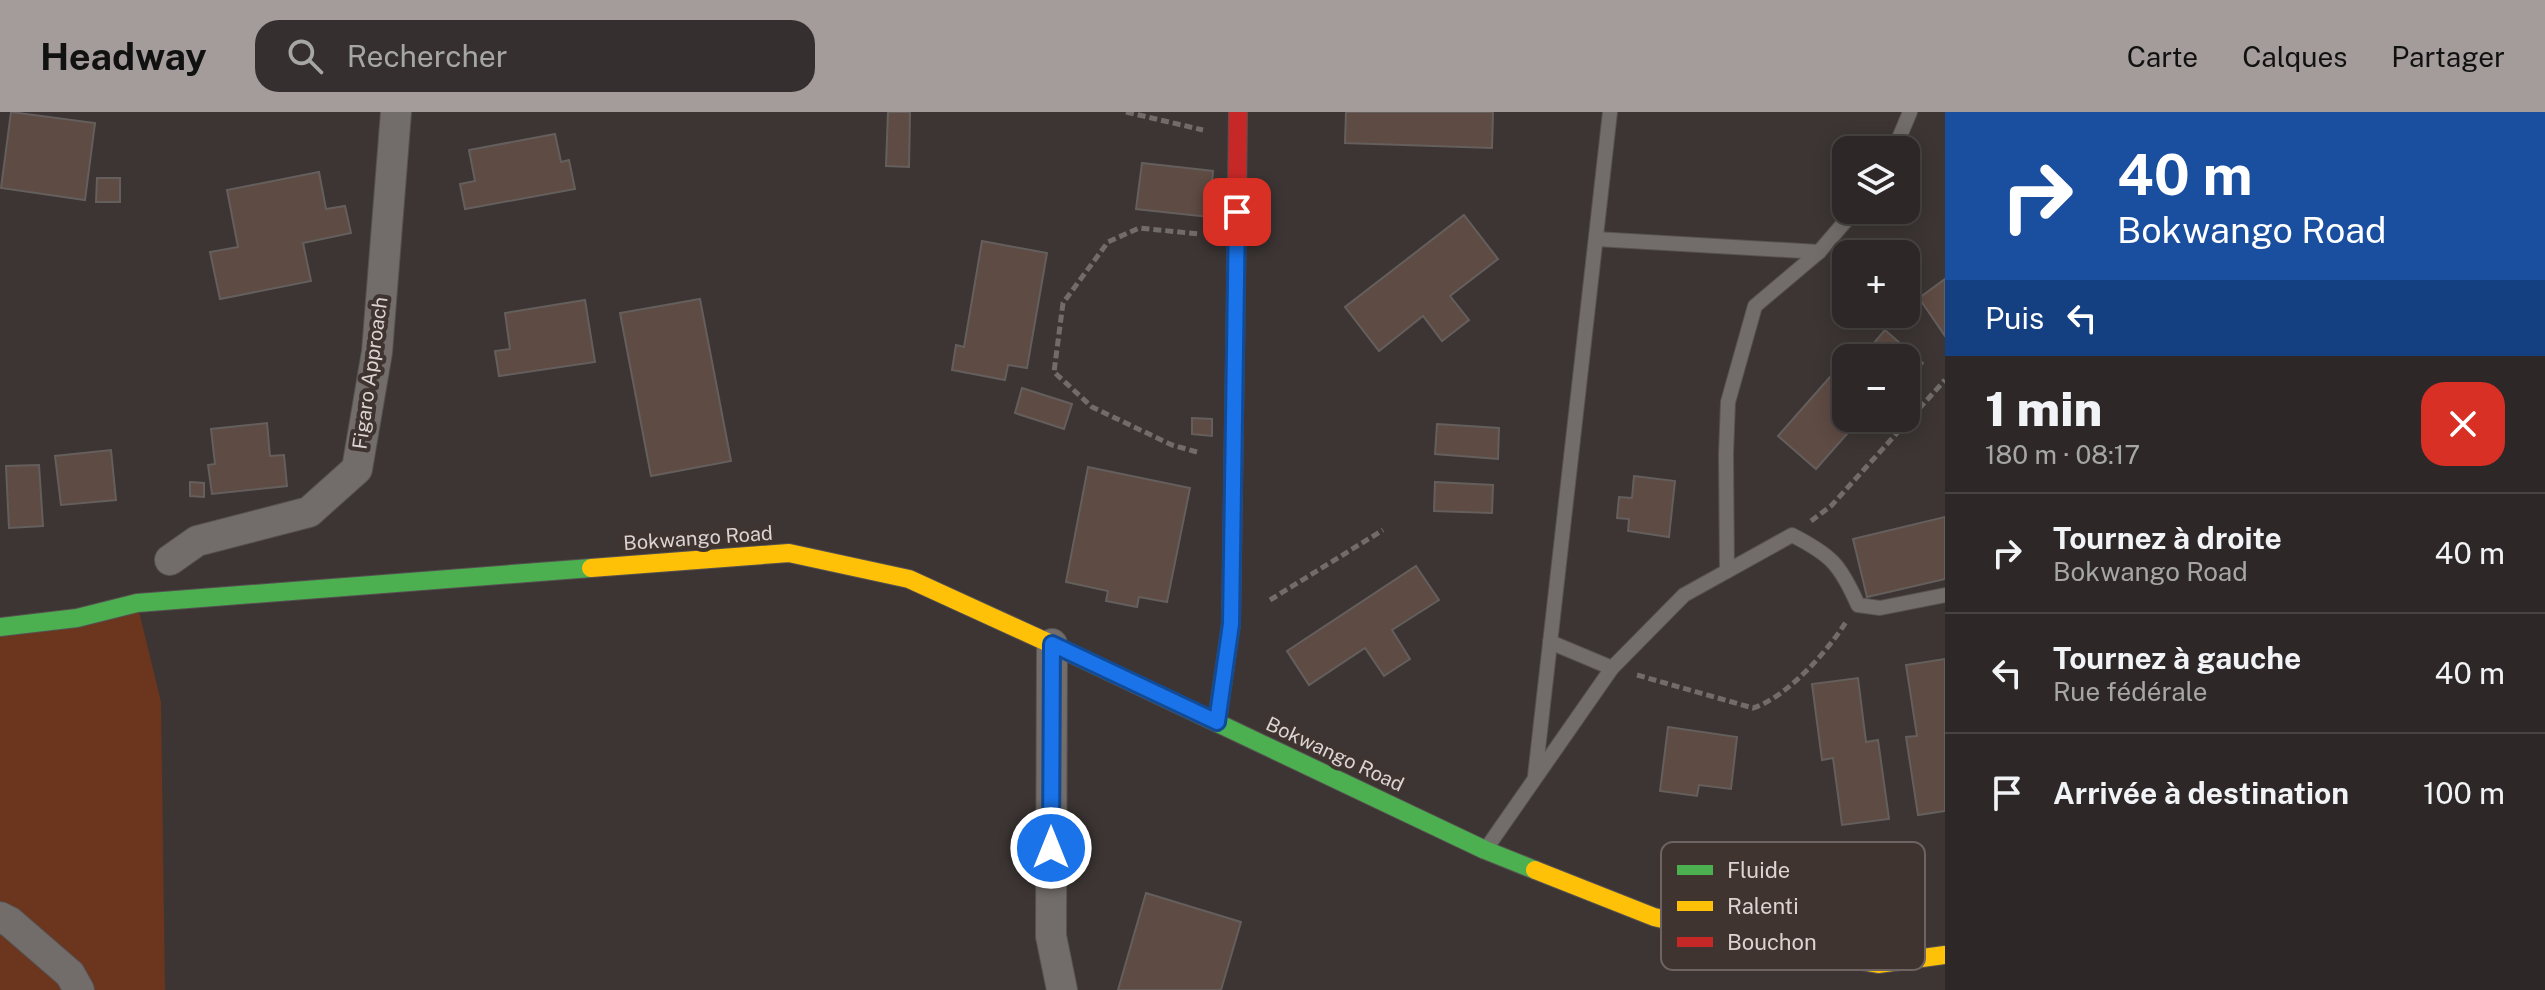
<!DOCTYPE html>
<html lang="fr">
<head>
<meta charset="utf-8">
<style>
  :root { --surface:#2d2827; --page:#35302f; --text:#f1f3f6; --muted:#a7a6a7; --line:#484444; --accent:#a49c9b }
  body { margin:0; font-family:"Public Sans",sans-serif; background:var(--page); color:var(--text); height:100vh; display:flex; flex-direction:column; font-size:30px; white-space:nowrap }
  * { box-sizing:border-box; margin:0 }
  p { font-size:26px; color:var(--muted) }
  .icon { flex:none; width:44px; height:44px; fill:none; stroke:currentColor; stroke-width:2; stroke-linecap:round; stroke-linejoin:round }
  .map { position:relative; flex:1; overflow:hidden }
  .panel { display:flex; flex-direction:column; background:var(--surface); width:600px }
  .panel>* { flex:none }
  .top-card { background:#1a4fa0; color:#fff; overflow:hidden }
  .tools { position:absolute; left:1832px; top:24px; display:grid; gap:16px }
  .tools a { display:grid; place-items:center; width:88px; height:88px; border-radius:16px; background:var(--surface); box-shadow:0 4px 20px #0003,0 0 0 2px var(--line); font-size:40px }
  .pin { position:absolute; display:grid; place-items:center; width:68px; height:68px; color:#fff; margin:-34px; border-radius:16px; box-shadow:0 4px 12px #0006 }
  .me { position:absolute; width:88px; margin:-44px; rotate:0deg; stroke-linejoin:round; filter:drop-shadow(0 0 6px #0008) }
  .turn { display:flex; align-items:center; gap:28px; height:168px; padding:0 40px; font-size:36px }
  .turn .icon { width:104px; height:104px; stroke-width:2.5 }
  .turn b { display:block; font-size:56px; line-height:68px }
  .then { display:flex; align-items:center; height:76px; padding:0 40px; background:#0003; gap:16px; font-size:30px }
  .round { display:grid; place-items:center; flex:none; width:84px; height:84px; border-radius:24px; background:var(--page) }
  .summary { display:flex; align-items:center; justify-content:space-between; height:136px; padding:0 40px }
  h1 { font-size:48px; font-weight:800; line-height:60px }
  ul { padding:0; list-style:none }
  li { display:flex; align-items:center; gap:24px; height:120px; padding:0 40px; border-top:2px solid var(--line) }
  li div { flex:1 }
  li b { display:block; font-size:30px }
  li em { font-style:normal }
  header { display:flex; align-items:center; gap:48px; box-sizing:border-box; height:112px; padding:0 40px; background:var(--accent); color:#111 }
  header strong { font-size:38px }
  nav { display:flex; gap:44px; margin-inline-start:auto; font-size:28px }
  .search { width:560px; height:72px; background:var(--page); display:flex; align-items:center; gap:20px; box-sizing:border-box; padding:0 28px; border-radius:24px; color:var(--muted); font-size:30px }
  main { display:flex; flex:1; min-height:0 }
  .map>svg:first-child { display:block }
  .green { fill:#6b351e }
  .building { fill:#5e4b43; stroke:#645f5d; stroke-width:2 }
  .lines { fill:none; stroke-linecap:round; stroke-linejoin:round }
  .lane-casing { stroke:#575150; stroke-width:16 }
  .street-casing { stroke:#575150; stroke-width:32 }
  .fast-casing { stroke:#575150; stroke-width:20 }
  .slow-casing { stroke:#575150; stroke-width:20 }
  .jam-casing { stroke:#575150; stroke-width:20 }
  .path { stroke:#716c6a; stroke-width:5; stroke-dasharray:8 4; stroke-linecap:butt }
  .lane { stroke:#726d6b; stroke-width:14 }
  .street { stroke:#726d6b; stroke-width:30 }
  .fast { stroke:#4caf50; stroke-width:18 }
  .slow { stroke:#ffc107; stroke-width:18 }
  .jam { stroke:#c62828; stroke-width:18 }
  .route-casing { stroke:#114b97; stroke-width:20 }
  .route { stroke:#1a73e8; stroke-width:14 }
  .labels { text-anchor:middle; stroke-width:8; stroke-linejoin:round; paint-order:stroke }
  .street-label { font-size:20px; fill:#dcd4d2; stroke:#3f3430 }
  .key { fill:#3f3430; stroke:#6e6461; stroke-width:2 }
  .key-label { font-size:22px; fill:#dcd4d2 }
</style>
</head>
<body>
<header>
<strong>Headway</strong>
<div class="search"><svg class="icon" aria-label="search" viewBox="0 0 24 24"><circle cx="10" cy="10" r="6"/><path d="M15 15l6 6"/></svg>Rechercher</div>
<nav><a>Carte</a><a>Calques</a><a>Partager</a></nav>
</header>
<main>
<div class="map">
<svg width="1945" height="878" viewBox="0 0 1945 878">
  <rect width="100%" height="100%" fill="#3c3534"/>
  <!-- green -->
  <polygon class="green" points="137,491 161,590 165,878 0,878 0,515"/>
  <!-- building -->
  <g class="building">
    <polygon points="11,0 95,11 85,88 1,76"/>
    <polygon points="888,0 910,0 909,55 886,54"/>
    <polygon points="1346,0 1493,0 1492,36 1345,31"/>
    <polygon points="555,22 561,50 569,48 575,77 465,97 460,72 475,69 469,38"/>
    <polygon points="1142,51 1213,59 1209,105 1136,97"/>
    <polygon points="319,60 326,97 345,94 351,121 303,131 311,169 220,187 210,140 238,135 227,78"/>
    <polygon points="97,66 120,66 120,90 96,90"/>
    <polygon points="1464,103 1498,147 1450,184 1469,208 1442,229 1423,204 1379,239 1345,195"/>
    <polygon points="982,129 1047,141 1027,256 1008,253 1005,268 952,258 956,233 964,235"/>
    <polygon points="1945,167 1945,224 1919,186"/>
    <polygon points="700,187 731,349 651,364 620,201"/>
    <polygon points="585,188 595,250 499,264 495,239 510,237 505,201"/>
    <polygon points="1885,218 1923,251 1906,270 1906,246 1861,246"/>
    <polygon points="1846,263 1846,306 1861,306 1816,357 1778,324 1830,265 1838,272"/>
    <polygon points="1022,276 1072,292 1064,317 1015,301"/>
    <polygon points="1192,306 1212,307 1212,324 1192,322"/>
    <polygon points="267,311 270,344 284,343 287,374 212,382 208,353 215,352 211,317"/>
    <polygon points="1437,312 1499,316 1498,347 1435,342"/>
    <polygon points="111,338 116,388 61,393 55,344"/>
    <polygon points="39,353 43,414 9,416 6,354"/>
    <polygon points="1088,355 1190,376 1167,490 1139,485 1137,495 1106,489 1108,479 1066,470"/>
    <polygon points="1634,364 1675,369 1669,425 1628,419 1629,407 1617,406 1619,385 1632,386"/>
    <polygon points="190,370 204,371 204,385 190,384"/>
    <polygon points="1435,370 1493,373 1492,401 1434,399"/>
    <polygon points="1945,405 1945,467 1867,485 1853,427"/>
    <polygon points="1416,454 1439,488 1392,518 1410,547 1384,564 1365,536 1309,573 1287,539"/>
    <polygon points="1945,547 1945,699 1918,703 1906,625 1917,624 1906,553"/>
    <polygon points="1858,566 1866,630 1878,628 1889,707 1842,713 1833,646 1822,648 1812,572"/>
    <polygon points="1668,615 1737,625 1731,677 1699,673 1697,684 1660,679"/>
    <polygon points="1146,781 1241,810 1221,878 1118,878"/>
  </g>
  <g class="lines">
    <!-- lane casing -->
    <g class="lane-casing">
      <g id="lane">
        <polyline points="1894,38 1910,0"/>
        <polyline points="1596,127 1819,140"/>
        <polyline points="1727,459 1726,342 1728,290 1755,194 1819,140 1855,98"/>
        <polyline points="1550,530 1612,556"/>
        <polyline points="1535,664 1610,0"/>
        <path d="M1488,734L1612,556L1684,483L1792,423C1831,443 1840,452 1858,493L1880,496L1945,483"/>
      </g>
    </g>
    <!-- street casing -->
    <g class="street-casing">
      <g id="street">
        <polyline points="170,448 197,429 309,400 357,357 377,240 396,0"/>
        <polyline points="1052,532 1051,824 1062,878"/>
        <polyline points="0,805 10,810 70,862 79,878"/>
      </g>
    </g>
    <!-- fast casing -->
    <g class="fast-casing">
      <g id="fast">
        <polyline points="0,515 77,506 137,491 591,456"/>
        <polyline points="1049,531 1485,738 1535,758"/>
      </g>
    </g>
    <!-- slow casing -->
    <g class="slow-casing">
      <g id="slow">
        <polyline points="591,456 789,441 909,467 1049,531"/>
        <polyline points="1217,610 1231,512 1236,175"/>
        <polyline points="1535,758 1654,805 1797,838 1878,852 1945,843"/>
      </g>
    </g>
    <!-- jam casing -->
    <g class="jam-casing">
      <polyline id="jam" points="1236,175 1238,0"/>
    </g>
    <!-- path -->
    <g class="path">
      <polyline points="1126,0 1203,18"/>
      <polyline points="1197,340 1172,333 1092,295 1054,260 1063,191 1108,130 1139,116 1199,122"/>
      <polyline points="1811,409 1831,394 1945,268"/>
      <polyline points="1270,488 1383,418"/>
      <path d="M1637,563L1753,596C1787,585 1827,540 1846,510"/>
    </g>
    <!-- lane -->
    <use href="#lane" class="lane"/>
    <!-- street -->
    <use href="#street" class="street"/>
    <!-- fast -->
    <use href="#fast" class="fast"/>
    <!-- slow -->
    <use href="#slow" class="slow"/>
    <!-- jam -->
    <use href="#jam" class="jam"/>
  </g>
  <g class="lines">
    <!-- route casing -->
    <g class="route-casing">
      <polyline id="route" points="1051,736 1052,532 1217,610 1231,512 1237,100"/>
    </g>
    <!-- route -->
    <use href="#route" class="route"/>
  </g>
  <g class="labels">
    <!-- street labels -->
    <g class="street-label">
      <text transform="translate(370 261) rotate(-82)" y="7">Figaro Approach</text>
      <text transform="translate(698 426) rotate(-4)" y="7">Bokwango Road</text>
      <text transform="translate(1335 642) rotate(25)" y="7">Bokwango Road</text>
    </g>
  </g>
  <!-- legend -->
  <rect x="1661" y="730" width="264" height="128" rx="12" class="key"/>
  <rect x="1677" y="753" width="36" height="10" fill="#4caf50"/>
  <rect x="1677" y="789" width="36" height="10" fill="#ffc107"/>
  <rect x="1677" y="825" width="36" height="10" fill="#c62828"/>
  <g class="key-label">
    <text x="1727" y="766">Fluide</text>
    <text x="1727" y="802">Ralenti</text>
    <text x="1727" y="838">Bouchon</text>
  </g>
</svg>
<div class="tools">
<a><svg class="icon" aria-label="layers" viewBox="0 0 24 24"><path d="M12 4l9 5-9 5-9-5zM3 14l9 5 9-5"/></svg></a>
<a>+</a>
<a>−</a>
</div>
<div class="pin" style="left:1237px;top:100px;background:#d93025"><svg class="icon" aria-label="arrive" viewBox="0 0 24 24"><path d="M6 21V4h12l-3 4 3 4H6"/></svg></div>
<svg class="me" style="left:1051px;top:736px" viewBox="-20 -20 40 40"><circle r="17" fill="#1a73e8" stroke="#fff" stroke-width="3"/><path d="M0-11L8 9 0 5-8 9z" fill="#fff"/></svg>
</div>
<section class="panel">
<div class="top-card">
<div class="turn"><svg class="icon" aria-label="right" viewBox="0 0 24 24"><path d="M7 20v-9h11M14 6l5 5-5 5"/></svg><div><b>40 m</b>Bokwango Road</div></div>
<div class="then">Puis<svg class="icon" aria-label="left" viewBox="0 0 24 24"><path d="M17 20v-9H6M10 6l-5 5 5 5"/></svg></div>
</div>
<div class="summary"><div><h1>1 min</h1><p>180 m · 08:17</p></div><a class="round" style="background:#d93025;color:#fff"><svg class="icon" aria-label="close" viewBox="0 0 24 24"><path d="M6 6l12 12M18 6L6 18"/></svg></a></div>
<ul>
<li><svg class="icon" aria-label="right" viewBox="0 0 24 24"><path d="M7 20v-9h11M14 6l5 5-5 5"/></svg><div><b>Tournez à droite</b><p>Bokwango Road</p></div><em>40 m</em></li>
<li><svg class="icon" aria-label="left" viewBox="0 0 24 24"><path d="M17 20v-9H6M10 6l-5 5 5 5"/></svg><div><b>Tournez à gauche</b><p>Rue fédérale</p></div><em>40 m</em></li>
<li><svg class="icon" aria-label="arrive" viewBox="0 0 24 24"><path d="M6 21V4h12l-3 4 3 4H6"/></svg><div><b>Arrivée à destination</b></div><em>100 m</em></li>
</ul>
</section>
</main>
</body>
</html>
